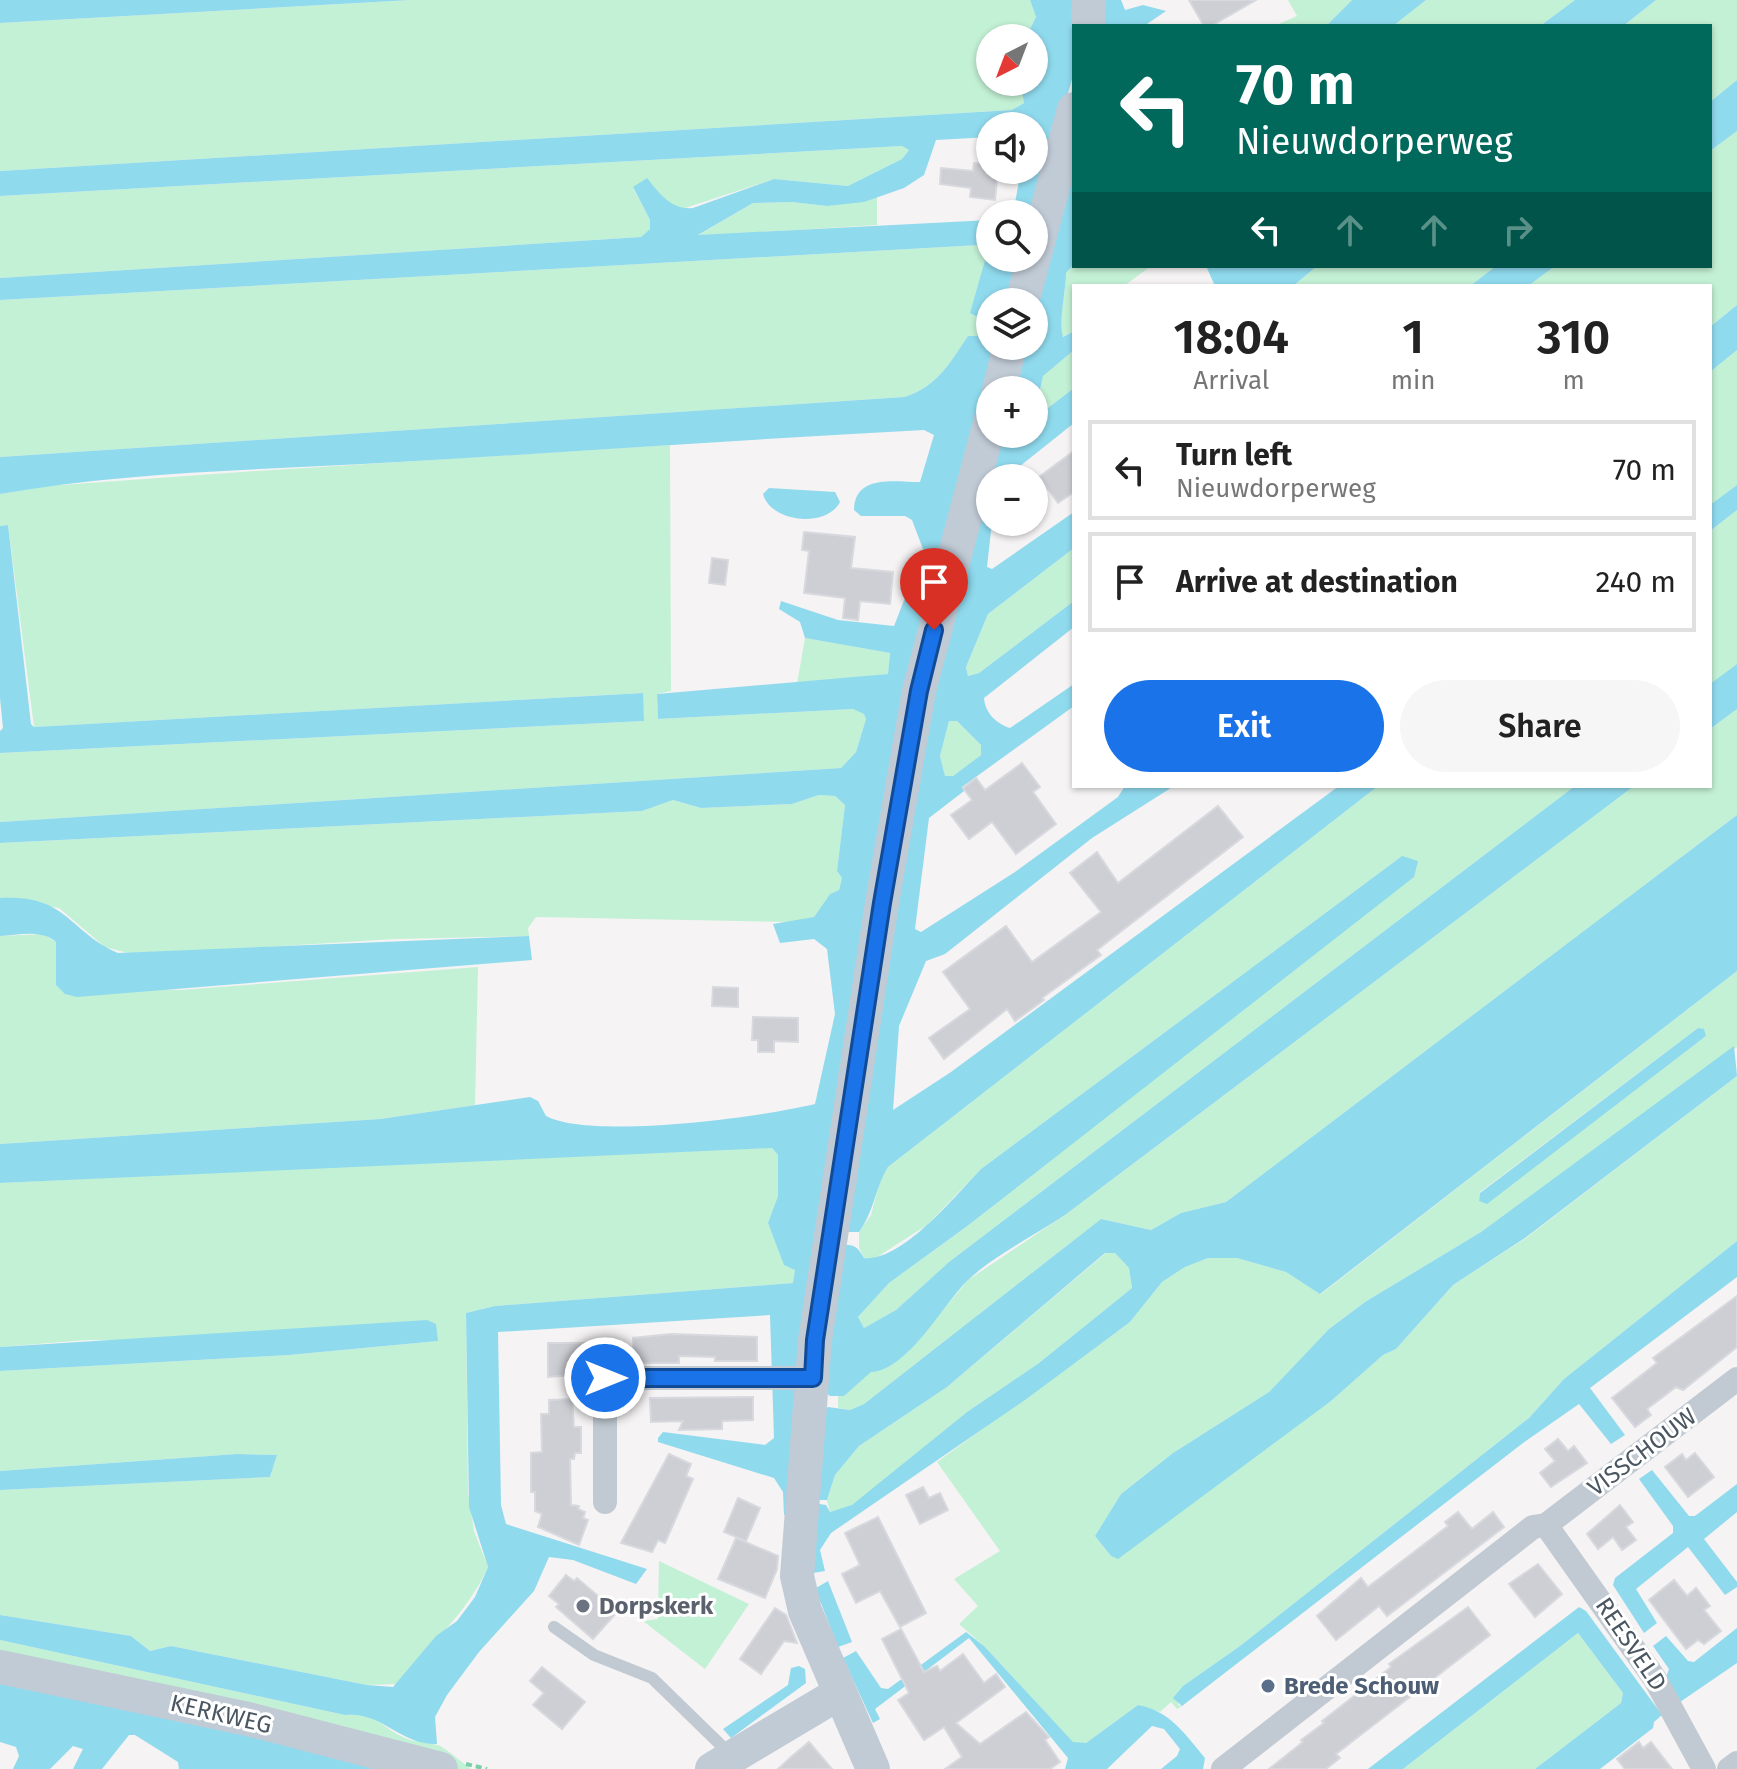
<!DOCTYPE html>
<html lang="en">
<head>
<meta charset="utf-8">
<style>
  :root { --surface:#fff; --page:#f6f6f6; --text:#222; --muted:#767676; --line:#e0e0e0; --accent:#1a73e8 }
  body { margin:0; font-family:"Fira Sans",sans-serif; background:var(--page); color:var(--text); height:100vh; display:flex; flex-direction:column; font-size:30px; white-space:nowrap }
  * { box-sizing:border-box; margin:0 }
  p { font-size:26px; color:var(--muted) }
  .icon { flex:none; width:44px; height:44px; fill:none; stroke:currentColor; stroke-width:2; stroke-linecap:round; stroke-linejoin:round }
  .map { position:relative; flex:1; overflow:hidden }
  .panel { position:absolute; left:1072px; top:284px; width:640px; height:504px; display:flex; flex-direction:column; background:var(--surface); border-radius:0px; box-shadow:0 2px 6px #0004 }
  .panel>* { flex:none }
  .hud { position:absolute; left:1072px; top:24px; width:640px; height:244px; border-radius:0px; box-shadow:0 2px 6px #0004; background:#00695c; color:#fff; overflow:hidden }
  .needle { width:52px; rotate:222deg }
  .controls { position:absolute; left:976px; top:24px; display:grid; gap:16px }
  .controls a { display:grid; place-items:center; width:72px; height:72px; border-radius:50%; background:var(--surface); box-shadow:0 2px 6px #0004; font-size:40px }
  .pin { position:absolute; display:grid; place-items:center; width:68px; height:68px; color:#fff; margin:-82px -34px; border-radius:50% 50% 50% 0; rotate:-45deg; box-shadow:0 0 8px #0007 }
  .pin .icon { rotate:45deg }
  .me { position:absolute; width:88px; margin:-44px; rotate:90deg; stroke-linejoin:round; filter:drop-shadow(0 0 6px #0008) }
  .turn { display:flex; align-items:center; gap:28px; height:168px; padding:0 32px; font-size:36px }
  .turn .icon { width:104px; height:104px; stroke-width:2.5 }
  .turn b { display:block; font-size:56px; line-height:68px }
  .lanes { display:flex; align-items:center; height:76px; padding:0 32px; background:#0003; justify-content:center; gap:40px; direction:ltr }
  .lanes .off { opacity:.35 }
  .eta { display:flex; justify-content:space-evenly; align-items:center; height:136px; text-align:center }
  .eta b { font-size:48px; font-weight:600; line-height:56px }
  .cta { display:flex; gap:16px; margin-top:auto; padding:16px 32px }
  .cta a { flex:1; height:92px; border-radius:48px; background:var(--accent); color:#fff; font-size:32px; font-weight:600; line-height:92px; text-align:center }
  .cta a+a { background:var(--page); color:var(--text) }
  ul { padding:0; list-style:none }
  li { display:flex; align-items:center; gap:24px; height:100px; margin:0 16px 12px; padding:0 16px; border:4px solid var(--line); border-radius:0px }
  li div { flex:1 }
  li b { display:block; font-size:30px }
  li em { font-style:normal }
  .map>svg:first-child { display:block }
  .green { fill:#c3f1d5; fill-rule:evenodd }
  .water { fill:#90daee; fill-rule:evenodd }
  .building { fill:#cdcfd5; stroke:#d7d9de; stroke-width:2 }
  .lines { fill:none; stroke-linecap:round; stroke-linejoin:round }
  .path { stroke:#7ad0a6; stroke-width:4; stroke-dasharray:6 4; stroke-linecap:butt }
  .lane { stroke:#c1cad2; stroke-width:12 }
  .street { stroke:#c1cad2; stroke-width:24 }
  .secondary { stroke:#c1cbd6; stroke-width:34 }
  .route-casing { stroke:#114b97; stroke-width:20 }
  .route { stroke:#1a73e8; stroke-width:14 }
  .worship-dot { fill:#6b7280; stroke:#fff; stroke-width:3 }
  .service-dot { fill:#5c6f8a; stroke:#fff; stroke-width:3 }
  .labels { text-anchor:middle; stroke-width:6; stroke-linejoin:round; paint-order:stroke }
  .street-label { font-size:24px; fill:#4a5661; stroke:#fff }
  .worship-label { font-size:24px; font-weight:bold; fill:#5b616d; stroke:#fff; text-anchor:start }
  .service-label { font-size:24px; font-weight:bold; fill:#4e5e75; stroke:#fff; text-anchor:start }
</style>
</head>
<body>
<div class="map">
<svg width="1737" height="1769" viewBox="0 0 1737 1769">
  <rect width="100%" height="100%" fill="#f5f3f3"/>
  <!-- green -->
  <g class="green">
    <polygon points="411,0 1030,0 1036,17 1028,33 1030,38 990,38 990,82 1023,82 1024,103 1012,110 0,171 0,23"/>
    <polygon points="1288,0 1352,0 1326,26 1281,26 1279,24 1297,16"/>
    <polygon points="1426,0 1575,0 1540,26 1393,26"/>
    <polygon points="1656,0 1737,0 1737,80 1710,102 1710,26 1623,26"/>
    <polygon points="1737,131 1737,305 1710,327 1710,286 1528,286 1555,266 1710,266 1710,151"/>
    <polygon points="902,146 909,150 902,159 848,186 774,179 682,209 633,188 650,220 650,229 641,237 0,278 0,196"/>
    <polygon points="877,197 877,225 697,236 753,203 792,202 827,206"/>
    <path d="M980,245L988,250L987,322L982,336H968C949,364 937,387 904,397L0,457V300Z"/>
    <path d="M1074,264V266H1151L1124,286H1074V331L1062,337C1058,323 1066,291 1066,273Z"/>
    <polygon points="1317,266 1496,266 1470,286 1293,286"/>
    <polygon points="1074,350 1074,388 1044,411 1035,412 1043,375"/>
    <polygon points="1737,350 1737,485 1710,505 1710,372"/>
    <polygon points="670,445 671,691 657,694 658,719 853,709 864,713 866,719 856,752 841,768 0,822 0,753 644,721 642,693 34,727 8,525 0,526 0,494 47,486 257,471"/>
    <polygon points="1737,510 1737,664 1710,684 1710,531"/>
    <polygon points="1074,548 1074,601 979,673 968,676 966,667 988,614"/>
    <polygon points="805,638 890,653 888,674 797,684"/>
    <polygon points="1737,709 1737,815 1226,1202 1181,1213 1151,1230 1101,1219 864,1404 850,1410 838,1408 838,1396 844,1395 859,1379 924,1333 968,1280 1065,1215 1634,786 1710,786 1710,729"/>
    <polygon points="949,721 957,721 981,745 981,755 953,776 945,776 940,756"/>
    <polygon points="1378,786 1575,786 949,1262 896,1310 864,1328 858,1317 889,1283 966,1227 1076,1140 1402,856 981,1169 927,1225 874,1259 864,1258 859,1248 859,1232 871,1215 880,1180 888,1167"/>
    <polygon points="819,795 835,796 845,805 837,871 842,878 839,890 830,894 814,917 792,922 536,917 528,928 529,936 395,939 136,955 105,947 59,908 0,898 0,843 642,811 673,800 701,808 792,804"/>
    <polygon points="43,934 56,942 56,985 180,990 478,967 475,1105 380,1119 0,1144 0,936"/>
    <path d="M1737,971V1047L1481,1232L1365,1302L1329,1329L1269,1392L1173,1453L1121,1494L1095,1536L1111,1556L1331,1401L1383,1355L1396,1349L1453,1285L1526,1238L1737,1076V1241L1564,1379L1529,1418L1240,1646L1183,1686L1178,1705L1182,1706L1177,1709L1171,1702L1160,1712L1138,1705L1086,1743H1073L984,1646L959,1624L978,1606L954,1579L1000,1551L937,1462L1130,1322L1162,1282L1185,1267L1208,1258H1237L1286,1272L1321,1294ZM1698,1028L1706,1036L1487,1203L1479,1201L1480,1192Z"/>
    <path d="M735,1147L772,1148L778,1155V1196L768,1224L795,1270L794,1283L495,1306L466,1313L468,1492L474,1531L488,1567C467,1614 429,1644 397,1684L367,1685L171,1646L150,1651L131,1636L0,1615V1490L270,1477L277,1455L237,1454L0,1471V1371L289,1355L438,1341L87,1340L0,1347V1183Z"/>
    <polygon points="1106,1253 1115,1253 1129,1268 1132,1288 1039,1363 967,1412 852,1506 830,1512 827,1500 835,1475 859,1446 947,1387"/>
    <polygon points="659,1561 749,1604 705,1669 643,1621 658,1619"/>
    <polygon points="1578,1633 1623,1693 1621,1703 1535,1769 1403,1769"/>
    <path d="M0,1640L345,1715C377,1712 379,1726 403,1737C415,1743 430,1742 440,1746C451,1752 461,1762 471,1769H391L0,1684Z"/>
  </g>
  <!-- water -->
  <g class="water">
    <polygon points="0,0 411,0 0,23"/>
    <path d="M1030,0H1079L1074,26V72L1034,214H1013L1021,170H1034V126H990V137L936,140L924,175L904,188L864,202L827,206L792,202L753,203L698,235L990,220V258H1025L1013,302H990V346H1001L982,418L792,1515H784L783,1492L774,1478L658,1442V1438L663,1432L765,1445L774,1438L770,1315L498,1332L501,1505L506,1524L647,1569L636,1584L573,1560L549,1557L534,1591L479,1652L447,1695L435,1717L437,1744C400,1745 382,1711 345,1715L0,1640V1615L131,1636L150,1651L171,1646L367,1685L393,1687L436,1636L457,1621L475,1597L488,1567L469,1507L466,1313L495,1306L793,1283L795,1270L784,1265L768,1223L778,1196V1155L772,1148L0,1183V1144L380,1119L530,1097L538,1101L546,1116C591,1140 762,1117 815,1104L835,1014L827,949L814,939L780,943L773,924L814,917L830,894L839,890L842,878L837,871L845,805L835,796L819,795L792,804L701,808L673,800L642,811L0,843V822L841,768L856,752L866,719L864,714L853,709L658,719L657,694L888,674L890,653L805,638L800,622L779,609L781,601L838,620L894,626L914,575L923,572L926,557L912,520L905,516H861L854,510C855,474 894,482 920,482L934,435L924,430C749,439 574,452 398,462C266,470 130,471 0,494V457L904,397C937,387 949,364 968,336H982L987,322L970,313L988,250L980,245L0,300V278L641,237L650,229V220L633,187L647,178C660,194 671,210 693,208L774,179L848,186L902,159L909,150L902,146L0,196V171L1012,110L1024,103L1021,85L1034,82C1034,60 1044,51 1028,33L1036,17Z"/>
    <polygon points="1100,0 1121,0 1125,10 1143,5 1166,11 1144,26 1100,26"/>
    <polygon points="1352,0 1426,0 1393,26 1326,26"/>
    <polygon points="1575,0 1656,0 1623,26 1540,26"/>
    <polygon points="1737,80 1737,131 1710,151 1710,102"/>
    <path d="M1074,140V264L1066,273C1066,291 1058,323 1063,337L1074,331V350L1043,376L1035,412L1044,411L1074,388V423L1005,478H990L996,434H1034V390H1013L1022,346H1034V302Z"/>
    <polygon points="1206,266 1317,266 1293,286 1215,286"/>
    <polygon points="1496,266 1555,266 1528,286 1470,286"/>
    <polygon points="1737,305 1737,350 1710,372 1710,327"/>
    <polygon points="1737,485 1737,510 1710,531 1710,505"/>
    <path d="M769,488L835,492L840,502C827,528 771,523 763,494Z"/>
    <path d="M984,496L990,497L992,522L987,567L992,569L1074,512V548L988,614L966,667L968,676L979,673L1074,601V627L984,698C985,713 997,724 1010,728L1074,684V706L962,787L964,791L929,818L915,929L921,932L1015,872L1118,797L1125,786H1174L1092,838L945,954L926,961L899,1026L893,1110L951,1072L1339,786H1378L888,1167C875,1188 874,1212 859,1232H845L933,684ZM949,721H957L981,745V755L953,776H945L940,756Z"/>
    <polygon points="8,525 31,724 34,727 643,693 644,721 0,753 0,731 3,728 0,698 0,526"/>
    <polygon points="1737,664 1737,709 1710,729 1710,684"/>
    <path d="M1575,786H1634L1065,1215C1034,1236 994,1255 967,1281C942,1306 908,1370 871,1372L844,1396H830L823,1390L838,1245C852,1244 857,1245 864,1258C902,1262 956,1195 981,1169L1402,856L1418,861L1414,877L966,1227L889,1283L858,1317L864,1328L896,1310L949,1262Z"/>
    <polygon points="1737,815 1737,971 1320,1294 1286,1272 1237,1258 1208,1258 1185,1267 1162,1282 1130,1322 1025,1400 831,1533 820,1550 825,1571 813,1573 813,1503 826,1505 830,1512 852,1505 967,1412 1039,1363 1132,1288 1129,1268 1115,1253 1105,1253 947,1387 859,1446 835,1475 827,1500 813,1500 822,1411 828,1407 850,1410 864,1404 1101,1219 1151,1230 1181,1213 1226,1202"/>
    <path d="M0,898C67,894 68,931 118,953L529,936L532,960L77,997L65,994L56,985V942C42,929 18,935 0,936Z"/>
    <polygon points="1698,1028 1704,1029 1706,1036 1487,1204 1479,1201 1480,1193"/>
    <polygon points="1734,1046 1737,1076 1525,1238 1453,1285 1396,1349 1383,1355 1331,1401 1118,1559 1111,1556 1095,1536 1121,1494 1173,1453 1269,1392 1329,1329 1365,1302 1481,1232"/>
    <polygon points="1737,1241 1737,1277 1590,1388 1625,1435 1611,1444 1579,1404 1523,1443 1182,1706 1173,1698 1183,1686 1240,1646 1529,1418 1564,1379"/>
    <polygon points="427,1320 436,1324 438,1341 289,1355 0,1371 0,1347"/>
    <polygon points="237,1454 277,1455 270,1477 0,1490 0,1471"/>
    <polygon points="1652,1470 1689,1516 1695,1516 1737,1484 1737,1512 1704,1539 1737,1582 1737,1587 1725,1595 1688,1547 1636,1589 1657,1623 1644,1633 1613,1585 1615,1578 1673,1533 1673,1526 1639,1479"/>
    <polygon points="828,1581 852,1642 838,1647 817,1593 816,1588"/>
    <polygon points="1579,1607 1586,1611 1662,1715 1654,1722 1653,1728 1600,1769 1535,1769 1621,1703 1623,1693 1578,1633 1403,1769 1368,1769"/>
    <polygon points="1737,1628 1737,1663 1680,1702 1666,1677 1669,1669 1653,1646 1666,1636 1688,1661 1694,1662"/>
    <path d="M966,1632L984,1646L1073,1742L1086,1743L1138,1705C1170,1711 1185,1734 1205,1758L1203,1769H1161L1177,1756L1180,1749L1164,1729L1152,1726L1107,1769H1065L1068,1758L969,1638L875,1709L880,1719L873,1723L843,1658L856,1651L881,1688L888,1689Z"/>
    <polygon points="799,1666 805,1669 806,1683 731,1738 723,1729 788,1685 791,1668"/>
    <polygon points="0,1684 240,1732 391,1769 179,1769 178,1762 135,1735 129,1735 102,1769 73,1769 83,1749 73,1746 50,1769 13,1769 19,1756 16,1747 0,1742"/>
  </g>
  <!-- building -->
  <g class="building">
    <polygon points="1189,0 1256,0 1211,26 1204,26"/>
    <polygon points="974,163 990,164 990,170 998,170 995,200 970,197 971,188 940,184 941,168 973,171"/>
    <polygon points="1074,451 1074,492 1058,503 1039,477"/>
    <polygon points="804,532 855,537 851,568 893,572 890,604 860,601 858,620 843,618 845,598 804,593 809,551 802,550"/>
    <polygon points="712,558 728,560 725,585 709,583"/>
    <polygon points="1022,763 1040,787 1033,792 1056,824 1016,854 992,822 969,839 951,815 972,800 963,788 976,778 985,790"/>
    <polygon points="1218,806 1243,837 1097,950 1101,955 1042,998 1044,1000 1015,1021 1007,1009 944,1059 929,1038 970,1009 943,972 1006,926 1032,962 1101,912 1070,873 1097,852 1118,883"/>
    <polygon points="713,987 738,988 738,1007 712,1006"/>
    <polygon points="753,1017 798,1018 798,1042 774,1041 774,1052 758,1052 758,1040 752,1040"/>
    <polygon points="1737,1296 1737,1347 1683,1390 1676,1387 1647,1409 1651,1415 1635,1427 1612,1398 1657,1363 1653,1358"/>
    <polygon points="671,1334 757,1337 757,1361 715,1361 715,1357 679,1356 679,1363 634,1363 633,1338"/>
    <polygon points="548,1343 584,1343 584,1367 572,1368 572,1375 548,1377"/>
    <polygon points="753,1397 753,1420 722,1421 722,1429 679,1430 683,1421 651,1422 650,1398"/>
    <polygon points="572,1399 574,1427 581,1427 581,1453 575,1453 574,1459 570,1459 571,1505 579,1506 578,1509 585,1512 583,1518 588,1520 579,1545 538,1527 542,1514 535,1511 535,1492 531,1492 531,1453 542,1452 541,1414 549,1414 549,1400"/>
    <polygon points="1558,1439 1568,1451 1574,1446 1587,1463 1551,1487 1540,1473 1555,1461 1545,1449"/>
    <polygon points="1695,1453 1714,1477 1688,1497 1665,1467 1682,1454 1686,1460"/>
    <polygon points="669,1454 691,1464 686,1476 693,1479 665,1543 658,1540 652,1552 621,1543"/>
    <polygon points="923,1487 929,1498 940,1493 948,1510 920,1524 906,1495"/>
    <polygon points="738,1498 760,1508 746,1541 724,1532"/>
    <polygon points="1620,1505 1633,1522 1626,1527 1636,1540 1622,1550 1613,1537 1598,1549 1587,1534"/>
    <polygon points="1458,1512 1472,1529 1493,1512 1504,1527 1387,1616 1379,1606 1336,1640 1317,1616 1361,1578 1368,1587 1448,1526 1445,1522"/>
    <polygon points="878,1517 926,1613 900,1627 880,1591 856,1603 842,1574 860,1565 845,1533"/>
    <polygon points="736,1538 778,1556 777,1569 765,1598 718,1579"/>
    <polygon points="1538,1564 1562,1594 1535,1617 1509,1584"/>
    <polygon points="566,1575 574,1581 577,1578 617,1612 593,1639 556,1607 559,1604 549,1596"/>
    <polygon points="1674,1580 1687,1596 1696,1588 1710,1606 1704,1610 1721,1631 1704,1644 1698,1640 1686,1649 1649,1600"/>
    <polygon points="1468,1607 1490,1635 1336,1754 1340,1758 1326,1769 1269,1769 1303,1742 1301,1740 1324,1723 1322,1721 1391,1667 1389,1664"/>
    <polygon points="775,1608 786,1615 797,1643 784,1641 761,1674 740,1659"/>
    <polygon points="901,1629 924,1672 937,1666 940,1671 963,1654 984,1683 996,1674 1005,1687 956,1723 980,1744 1026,1712 1049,1737 1045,1740 1060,1762 1050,1769 945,1769 962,1757 944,1727 924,1740 898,1700 909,1693 882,1639"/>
    <polygon points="542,1667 585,1702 562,1729 533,1705 544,1693 530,1681"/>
    <polygon points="809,1742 832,1769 778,1769 791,1757"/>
    <polygon points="1639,1742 1643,1748 1651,1742 1672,1769 1625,1769 1617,1759"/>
  </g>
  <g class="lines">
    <!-- path -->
    <polyline class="path" points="466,1764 487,1769"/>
    <!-- lane -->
    <polyline class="lane" points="554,1627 594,1655 652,1678 731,1755"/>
    <!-- street -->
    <g class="street">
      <polyline points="604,1352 605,1378"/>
      <polyline points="605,1502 605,1378 813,1378"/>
      <polyline points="1546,1525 1655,1679 1704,1769"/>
      <polyline points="1223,1769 1533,1527 1546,1525 1737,1379"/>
      <polyline points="1729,1769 1737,1763"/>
    </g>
    <!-- secondary -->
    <g class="secondary">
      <polyline points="1088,26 1089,0"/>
      <polyline points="1022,302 1074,109"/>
      <polyline points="999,390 1010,346"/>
      <polyline points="0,1667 248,1719 441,1769"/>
      <polyline points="712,1769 838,1694"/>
      <polyline points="873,1769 805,1611 797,1576 815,1340 882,903 919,691 990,422"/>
    </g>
  </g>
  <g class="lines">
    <!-- route casing -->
    <g class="route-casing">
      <polyline id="route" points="605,1378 813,1378 815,1340 882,903 919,691 934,630"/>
    </g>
    <!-- route -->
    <use href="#route" class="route"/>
  </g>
  <!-- markers -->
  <circle class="worship-dot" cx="583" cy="1606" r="8"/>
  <circle class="service-dot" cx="1268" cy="1686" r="8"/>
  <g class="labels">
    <!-- street labels -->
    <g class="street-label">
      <text transform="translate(1642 1452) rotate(-37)" y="8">VISSCHOUW</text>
      <text transform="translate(1631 1644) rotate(56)" y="8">REESVELD</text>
      <text transform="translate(221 1714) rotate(13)" y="8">KERKWEG</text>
    </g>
    <!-- worship labels -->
    <g class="worship-label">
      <text x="599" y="1614">Dorpskerk</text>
    </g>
    <!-- service labels -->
    <g class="service-label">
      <text x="1284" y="1694">Brede Schouw</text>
    </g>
  </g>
</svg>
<div class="controls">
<a><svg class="needle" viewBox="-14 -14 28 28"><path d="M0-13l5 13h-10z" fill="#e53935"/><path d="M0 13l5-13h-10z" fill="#767676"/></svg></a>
<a><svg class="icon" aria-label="sound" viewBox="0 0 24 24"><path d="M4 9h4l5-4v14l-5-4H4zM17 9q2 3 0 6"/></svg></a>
<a><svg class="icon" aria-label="search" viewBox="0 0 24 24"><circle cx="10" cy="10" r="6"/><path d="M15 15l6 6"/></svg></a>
<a><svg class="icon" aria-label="layers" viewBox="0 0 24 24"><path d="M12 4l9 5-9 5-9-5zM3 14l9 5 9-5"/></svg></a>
<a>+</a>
<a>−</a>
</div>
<div class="pin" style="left:934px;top:630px;background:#d93025"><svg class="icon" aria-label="arrive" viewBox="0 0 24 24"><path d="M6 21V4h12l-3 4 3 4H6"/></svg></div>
<svg class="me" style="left:605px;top:1378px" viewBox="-20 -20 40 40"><circle r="17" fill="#1a73e8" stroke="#fff" stroke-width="3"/><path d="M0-11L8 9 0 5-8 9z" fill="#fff"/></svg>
<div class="hud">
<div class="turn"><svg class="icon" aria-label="left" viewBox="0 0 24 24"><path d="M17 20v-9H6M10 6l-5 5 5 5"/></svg><div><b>70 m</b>Nieuwdorperweg</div></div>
<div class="lanes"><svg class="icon" aria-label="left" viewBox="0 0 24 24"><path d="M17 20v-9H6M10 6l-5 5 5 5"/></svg><svg class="icon off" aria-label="ahead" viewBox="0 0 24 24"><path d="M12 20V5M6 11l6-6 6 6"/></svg><svg class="icon off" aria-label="ahead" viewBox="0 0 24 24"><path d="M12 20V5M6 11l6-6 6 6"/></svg><svg class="icon off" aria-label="right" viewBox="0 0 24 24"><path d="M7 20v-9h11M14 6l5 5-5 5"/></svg></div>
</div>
<section class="panel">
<div class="eta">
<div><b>18:04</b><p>Arrival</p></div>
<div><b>1</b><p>min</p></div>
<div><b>310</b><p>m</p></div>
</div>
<ul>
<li><svg class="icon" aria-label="left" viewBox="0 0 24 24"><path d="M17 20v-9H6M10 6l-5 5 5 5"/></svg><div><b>Turn left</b><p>Nieuwdorperweg</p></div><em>70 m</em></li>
<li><svg class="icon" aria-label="arrive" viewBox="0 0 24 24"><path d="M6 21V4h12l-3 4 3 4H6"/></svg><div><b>Arrive at destination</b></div><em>240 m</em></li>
</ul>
<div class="cta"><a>Exit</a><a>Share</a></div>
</section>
</div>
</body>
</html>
